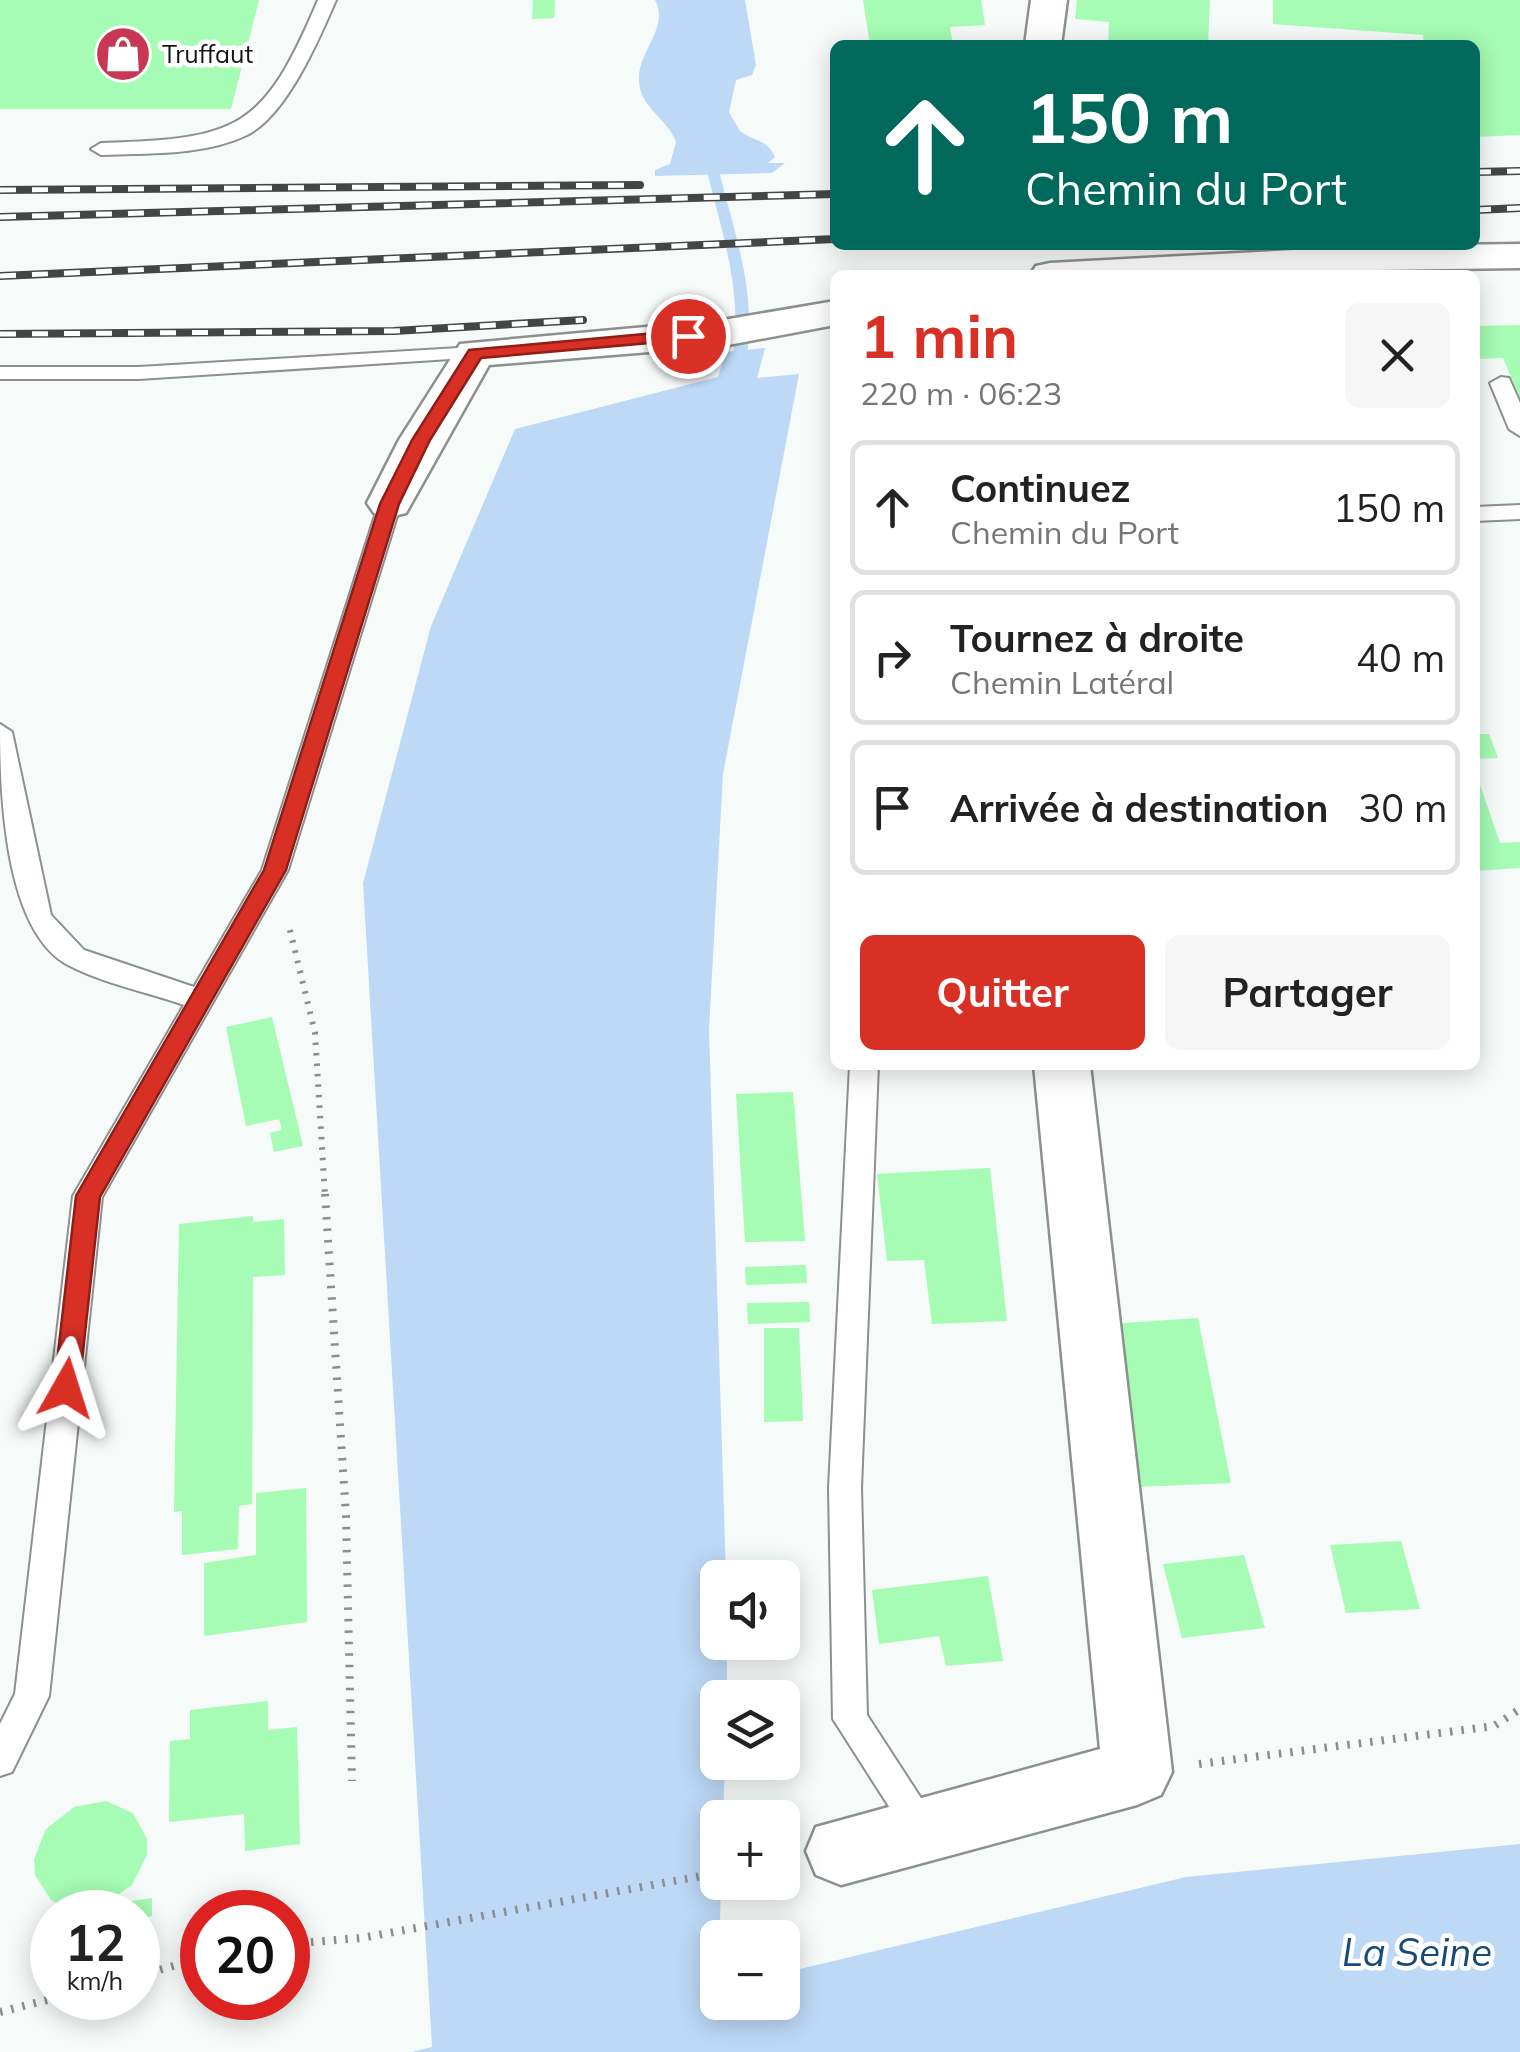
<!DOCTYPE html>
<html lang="fr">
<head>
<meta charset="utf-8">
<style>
  :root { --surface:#fff; --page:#f6f6f6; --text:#222; --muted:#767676; --line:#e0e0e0; --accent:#d93025 }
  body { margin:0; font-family:Mulish,sans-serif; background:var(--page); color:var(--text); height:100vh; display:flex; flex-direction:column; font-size:38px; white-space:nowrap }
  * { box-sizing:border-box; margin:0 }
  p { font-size:32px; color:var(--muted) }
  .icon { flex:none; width:55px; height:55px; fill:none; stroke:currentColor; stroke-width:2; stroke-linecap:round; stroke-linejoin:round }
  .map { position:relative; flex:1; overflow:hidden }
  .drawer { position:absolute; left:830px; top:270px; width:650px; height:800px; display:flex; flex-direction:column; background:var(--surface); border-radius:15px; box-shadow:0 5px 25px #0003 }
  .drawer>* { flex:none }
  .hud { position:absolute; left:830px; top:40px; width:650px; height:210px; border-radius:15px; box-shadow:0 5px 25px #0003; background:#00695c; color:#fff; overflow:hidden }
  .controls { position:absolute; left:700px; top:1560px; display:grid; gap:20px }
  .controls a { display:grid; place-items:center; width:100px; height:100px; border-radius:15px; background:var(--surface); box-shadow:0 5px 25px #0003; font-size:50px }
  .speed { position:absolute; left:30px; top:1890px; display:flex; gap:20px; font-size:50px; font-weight:700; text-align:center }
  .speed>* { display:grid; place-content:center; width:130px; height:130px; border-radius:50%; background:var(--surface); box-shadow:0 5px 25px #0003; line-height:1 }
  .speed small { font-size:25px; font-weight:400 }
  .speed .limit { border:15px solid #d22; background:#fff; color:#111 }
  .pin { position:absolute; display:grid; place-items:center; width:85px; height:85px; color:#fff; margin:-42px; border:5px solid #fff; border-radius:50%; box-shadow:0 2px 10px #0007 }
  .me { position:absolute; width:110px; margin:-55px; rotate:6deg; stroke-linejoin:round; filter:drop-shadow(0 0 8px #0008) }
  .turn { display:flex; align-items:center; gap:35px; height:210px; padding:0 30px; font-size:45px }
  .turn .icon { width:130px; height:130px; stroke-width:2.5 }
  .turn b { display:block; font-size:70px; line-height:85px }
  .round { display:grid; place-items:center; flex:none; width:105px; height:105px; border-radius:15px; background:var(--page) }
  .headline { display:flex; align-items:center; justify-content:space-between; height:170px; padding:0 30px }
  h1 { font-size:60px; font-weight:700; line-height:75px; color:var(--accent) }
  .primary-button { display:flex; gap:20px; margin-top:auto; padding:20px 30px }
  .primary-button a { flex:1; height:115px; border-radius:15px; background:var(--accent); color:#fff; font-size:40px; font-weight:700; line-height:115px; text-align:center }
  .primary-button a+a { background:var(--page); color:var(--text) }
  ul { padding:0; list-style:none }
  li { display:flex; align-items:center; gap:30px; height:135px; margin:0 20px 15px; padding:0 10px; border:5px solid var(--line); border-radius:15px }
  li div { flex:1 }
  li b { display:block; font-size:38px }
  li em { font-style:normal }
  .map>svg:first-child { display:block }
  .water { fill:#bdd9f6 }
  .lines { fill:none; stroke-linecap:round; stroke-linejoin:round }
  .stream { fill:#bdd9f6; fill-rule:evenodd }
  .building { fill:#a6fbb5 }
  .lane-casing { stroke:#8c908f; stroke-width:4 }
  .street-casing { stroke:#8c908f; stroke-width:5 }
  .path-far1 { stroke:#8b8e8d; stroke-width:6; stroke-dasharray:2.5 8; stroke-linecap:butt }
  .path { stroke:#8b8e8d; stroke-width:8; stroke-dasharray:2.5 9; stroke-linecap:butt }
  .lane { fill:#fff; fill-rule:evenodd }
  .street { fill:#fff; fill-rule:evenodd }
  .rail-casing { stroke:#444646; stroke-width:8 }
  .rail { stroke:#fff; stroke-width:5; stroke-dasharray:16; stroke-linecap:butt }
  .route { fill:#d93025; stroke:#8d1f18; stroke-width:2.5 }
  .labels { text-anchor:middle; stroke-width:9; stroke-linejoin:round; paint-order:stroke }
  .far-poi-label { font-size:25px; fill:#131414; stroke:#fff; text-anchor:start }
  .near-water-label { font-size:38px; font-style:italic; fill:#184a78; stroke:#fff }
</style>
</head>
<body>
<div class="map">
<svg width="1520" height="2052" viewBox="0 0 1520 2052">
  <rect width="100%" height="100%" fill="#f6fbfa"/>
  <!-- water -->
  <g class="water">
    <path d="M655,0H745L756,65L752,75L736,80L729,112L740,131C754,142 766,138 775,157L768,163H785L772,173L655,176V170L670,164L676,142C666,115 637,108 639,75C641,49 669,26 655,0Z"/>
    <polygon points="765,348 757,378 799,374 723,774 709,1029 726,1577 718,1578 718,1642 727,1643 727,1697 718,1698 718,1762 725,1763 723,1817 718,1818 718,1882 721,1883 718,2002 782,2002 783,1973 1186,1877 1520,1844 1520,2052 412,2052 432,2047 363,883 431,626 515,429 718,377 726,352"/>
  </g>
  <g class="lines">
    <!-- stream -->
    <path class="stream" d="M709,150L715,154C732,230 761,294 744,373L737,377L730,373C747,294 720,230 703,154Z"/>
  </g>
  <!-- building -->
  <g class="building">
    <polygon points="0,0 259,0 231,109 0,109"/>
    <polygon points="533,0 555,0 554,18 532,19"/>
    <polygon points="863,0 981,0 985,25 950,27 953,45 870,45"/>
    <polygon points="1077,0 1210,0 1208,45 1108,45 1109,22 1075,19"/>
    <polygon points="1273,0 1520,0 1520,135 1475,137 1475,45 1424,45 1423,35 1273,24"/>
    <polygon points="1520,325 1520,398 1503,358 1475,359 1475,326"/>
    <polygon points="1475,734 1489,734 1498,758 1475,759"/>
    <polygon points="1475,770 1500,843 1520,842 1520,868 1475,871"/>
    <polygon points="272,1017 303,1146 274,1152 270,1133 282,1130 279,1119 246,1126 226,1027"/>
    <polygon points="793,1092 805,1241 745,1242 736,1094"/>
    <polygon points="990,1168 1007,1321 932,1324 924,1260 887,1261 877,1174"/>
    <polygon points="253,1216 253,1222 284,1219 285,1275 253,1277 252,1504 239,1506 238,1549 182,1555 182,1511 174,1512 179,1224"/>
    <polygon points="806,1265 807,1283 746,1285 745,1267"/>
    <polygon points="809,1302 810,1322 748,1324 747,1303"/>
    <polygon points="1198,1318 1231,1483 1137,1487 1110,1324"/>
    <polygon points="764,1328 799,1328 803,1421 764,1422"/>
    <polygon points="306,1488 307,1622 204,1636 204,1563 256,1555 256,1493"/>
    <polygon points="1401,1541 1420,1609 1346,1613 1330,1545"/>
    <polygon points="1244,1555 1265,1628 1182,1638 1163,1564"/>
    <polygon points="988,1576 1003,1661 946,1666 939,1636 879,1644 872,1590"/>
    <polygon points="268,1701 268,1730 297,1727 300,1844 245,1851 244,1814 169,1822 170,1741 190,1739 190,1710"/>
    <polygon points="106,1801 133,1813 147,1839 147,1855 132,1885 103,1905 152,1898 152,1916 138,1920 138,1912 64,1907 51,1900 35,1875 34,1859 46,1829 74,1807"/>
  </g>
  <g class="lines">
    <!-- lane casing -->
    <g class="lane-casing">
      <g id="lane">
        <path d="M318,0H336C319,39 287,115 247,135C204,156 147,153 101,155L91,149L101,143C239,139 263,130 318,0Z"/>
        <polygon points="475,347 486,353 482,357 139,379 0,379 0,367 139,367"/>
        <polygon points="1501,377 1509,378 1520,403 1520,436 1509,429 1490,383"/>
        <path d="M390,496L401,503L288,870L102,1197L49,1696L12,1772L0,1776V1724L15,1694L73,1196L184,1005C147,992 102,983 68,965C3,930 0,788 0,724L12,732L51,915L84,950L194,987L262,870L379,503Z"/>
        <polygon points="1520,505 1520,519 1475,521 1475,507"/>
        <polygon points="850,1065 878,1065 861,1488 867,1715 941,1829 935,1841 923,1846 911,1841 833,1719 829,1488"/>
      </g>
    </g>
    <!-- street casing -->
    <g class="street-casing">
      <g id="street">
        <polygon points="1031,0 1067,0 1061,45 1025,45"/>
        <polygon points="1520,244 1520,268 1030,275 1036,266 1050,263 1370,246"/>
        <polygon points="835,301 835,325 723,346 489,365 406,513 390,517 374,513 367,503 399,440 460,344 723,320"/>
        <polygon points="1034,1065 1090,1065 1172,1772 1161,1795 1137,1805 841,1885 816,1875 806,1851 816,1827 1100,1749"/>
      </g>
    </g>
    <!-- path-far1 -->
    <polyline class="path-far1" points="290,930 315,1033 325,1196"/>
    <!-- path -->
    <g class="path">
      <polyline points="325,1194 346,1516 352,1781"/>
      <polyline points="1199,1764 1494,1726 1520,1709"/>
      <polyline points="288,1944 361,1938 718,1873"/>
      <polyline points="138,1976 202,1958"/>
      <polyline points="0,2012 55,1998"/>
    </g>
    <!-- lane -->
    <use href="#lane" class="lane"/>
    <!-- street -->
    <use href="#street" class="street"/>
    <!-- rail casing -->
    <g class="rail-casing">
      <g id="rail">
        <polyline points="1475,172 1520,171"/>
        <polyline points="0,190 640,185"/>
        <polyline points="1475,210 1520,208"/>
        <polyline points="0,217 835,194"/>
        <polyline points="0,276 835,239"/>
        <polyline points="0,334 394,331 583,320"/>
      </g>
    </g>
    <!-- rail -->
    <use href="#rail" class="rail"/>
  </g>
  <!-- route -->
  <polygon class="route" points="688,330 694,332 694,339 481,358 430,440 399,504 286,870 100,1197 79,1388 66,1399 57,1396 54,1388 76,1196 264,870 380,504 412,440 469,350"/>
  <!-- icons -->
  <defs>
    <g id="shop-disc" transform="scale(2.875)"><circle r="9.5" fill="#c83854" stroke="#fff"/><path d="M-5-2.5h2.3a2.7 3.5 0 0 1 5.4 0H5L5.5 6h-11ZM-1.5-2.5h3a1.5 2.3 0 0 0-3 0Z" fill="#fff"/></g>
  </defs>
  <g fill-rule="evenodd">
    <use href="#shop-disc" x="123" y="54"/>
  </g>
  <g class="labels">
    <!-- far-poi labels -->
    <g class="far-poi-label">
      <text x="162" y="63">Truffaut</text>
    </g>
    <!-- near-water labels -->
    <g class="near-water-label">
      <text x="1417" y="1966">La Seine</text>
    </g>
  </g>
</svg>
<div class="controls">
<a><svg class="icon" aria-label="sound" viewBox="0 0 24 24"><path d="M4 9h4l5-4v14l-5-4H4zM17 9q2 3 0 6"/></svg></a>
<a><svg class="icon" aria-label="layers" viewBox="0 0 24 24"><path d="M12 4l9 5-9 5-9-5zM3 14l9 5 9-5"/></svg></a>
<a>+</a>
<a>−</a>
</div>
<div class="speed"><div>12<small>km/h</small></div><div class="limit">20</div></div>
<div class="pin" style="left:688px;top:336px;background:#d93025"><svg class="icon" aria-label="arrive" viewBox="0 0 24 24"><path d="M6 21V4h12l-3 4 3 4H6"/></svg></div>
<svg class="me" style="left:66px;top:1388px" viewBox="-20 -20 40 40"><path d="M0-17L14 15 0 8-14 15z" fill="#d93025" stroke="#fff" stroke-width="4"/></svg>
<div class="hud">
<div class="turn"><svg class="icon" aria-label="ahead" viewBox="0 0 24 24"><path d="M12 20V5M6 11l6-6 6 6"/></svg><div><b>150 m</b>Chemin du Port</div></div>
</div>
<section class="drawer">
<div class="headline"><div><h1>1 min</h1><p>220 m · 06:23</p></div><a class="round"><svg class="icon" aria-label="close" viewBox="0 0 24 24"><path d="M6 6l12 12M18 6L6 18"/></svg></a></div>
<ul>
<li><svg class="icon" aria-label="ahead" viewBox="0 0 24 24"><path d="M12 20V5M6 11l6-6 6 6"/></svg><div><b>Continuez</b><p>Chemin du Port</p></div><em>150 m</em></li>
<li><svg class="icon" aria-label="right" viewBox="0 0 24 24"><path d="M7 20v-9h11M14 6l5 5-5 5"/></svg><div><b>Tournez à droite</b><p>Chemin Latéral</p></div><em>40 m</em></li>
<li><svg class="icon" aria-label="arrive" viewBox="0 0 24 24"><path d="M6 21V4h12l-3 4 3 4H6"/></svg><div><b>Arrivée à destination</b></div><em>30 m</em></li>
</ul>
<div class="primary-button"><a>Quitter</a><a>Partager</a></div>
</section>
</div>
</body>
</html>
